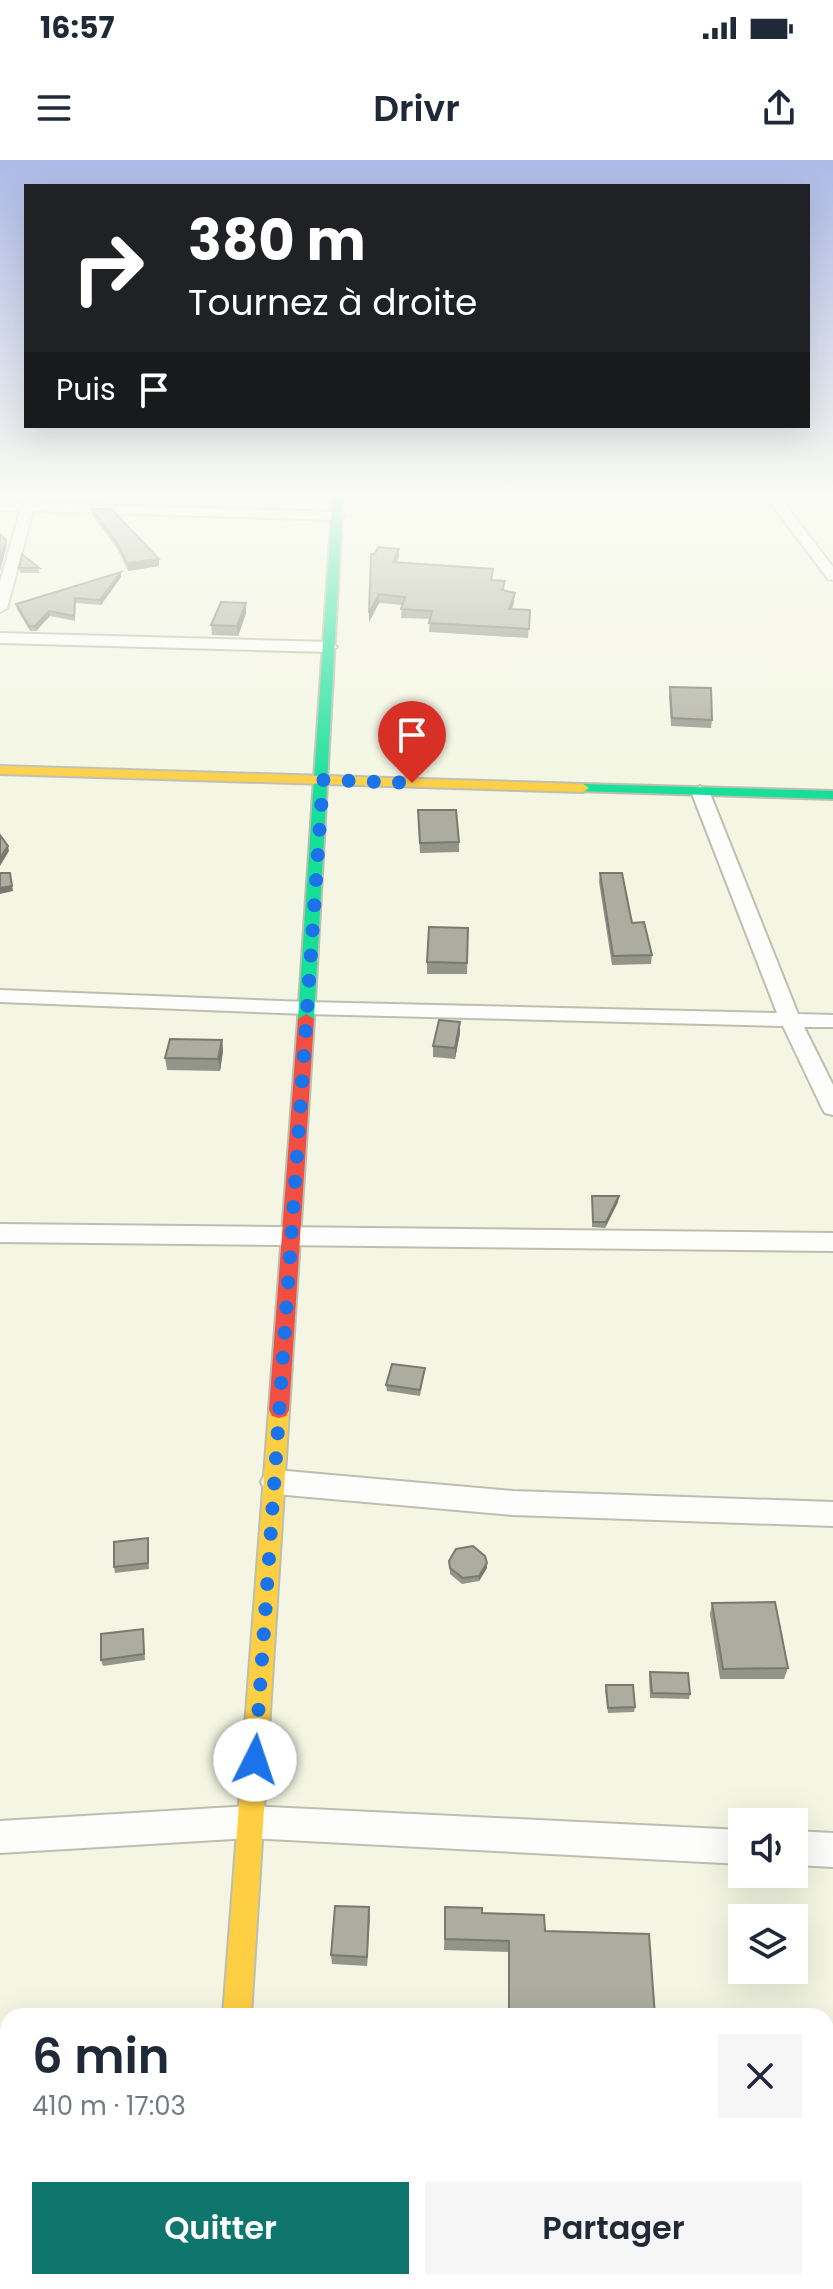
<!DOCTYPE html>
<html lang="fr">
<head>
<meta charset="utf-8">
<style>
  :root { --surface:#fff; --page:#f6f6f7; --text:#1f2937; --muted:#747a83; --accent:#0f766e }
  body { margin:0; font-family:Poppins,sans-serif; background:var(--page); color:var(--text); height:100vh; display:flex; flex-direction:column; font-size:30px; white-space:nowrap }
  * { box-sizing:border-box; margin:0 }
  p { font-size:26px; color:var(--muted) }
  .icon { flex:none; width:44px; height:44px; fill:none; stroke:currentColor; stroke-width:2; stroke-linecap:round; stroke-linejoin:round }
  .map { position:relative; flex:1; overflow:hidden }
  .panel { position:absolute; left:0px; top:1848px; width:834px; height:282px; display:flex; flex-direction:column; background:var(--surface); border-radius:24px 24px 0 0; box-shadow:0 8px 32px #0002 }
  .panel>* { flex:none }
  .guide { position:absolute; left:24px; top:24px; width:786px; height:244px; border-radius:0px; box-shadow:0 8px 32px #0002; background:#202124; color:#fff; overflow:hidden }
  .fabs { position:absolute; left:728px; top:1648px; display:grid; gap:16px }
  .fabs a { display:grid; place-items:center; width:80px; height:80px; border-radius:0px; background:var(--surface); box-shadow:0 8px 32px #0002; font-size:40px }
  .pin { position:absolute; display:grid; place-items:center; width:68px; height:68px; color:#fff; margin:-82px -34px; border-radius:50% 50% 50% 0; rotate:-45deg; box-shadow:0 0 8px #0007 }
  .pin .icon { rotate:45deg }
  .me { position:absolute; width:88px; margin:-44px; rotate:4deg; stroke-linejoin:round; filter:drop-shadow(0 0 6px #0008) }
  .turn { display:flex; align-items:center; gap:28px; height:168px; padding:0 32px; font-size:36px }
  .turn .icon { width:104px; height:104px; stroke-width:2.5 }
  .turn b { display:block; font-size:56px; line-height:68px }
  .then { display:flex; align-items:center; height:76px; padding:0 32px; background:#0003; gap:16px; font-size:30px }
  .round { display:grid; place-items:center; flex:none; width:84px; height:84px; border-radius:0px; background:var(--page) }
  .head { display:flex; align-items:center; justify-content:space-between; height:136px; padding:0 32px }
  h1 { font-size:48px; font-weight:600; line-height:60px }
  .primary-button { display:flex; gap:16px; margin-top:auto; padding:16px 32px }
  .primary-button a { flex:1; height:92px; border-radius:0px; background:var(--accent); color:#fff; font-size:32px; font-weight:600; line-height:92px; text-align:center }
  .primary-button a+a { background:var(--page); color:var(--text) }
  .status { display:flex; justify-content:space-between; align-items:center; height:56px; padding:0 40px; background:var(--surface); direction:ltr }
  .status svg { height:22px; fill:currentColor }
  header { display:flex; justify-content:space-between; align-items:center; height:104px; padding:0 32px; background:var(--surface); font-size:36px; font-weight:600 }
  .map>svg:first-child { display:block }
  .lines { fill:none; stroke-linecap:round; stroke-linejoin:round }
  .street-casing { stroke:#bcbeaf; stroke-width:4 }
  .fast-casing { stroke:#bcbeaf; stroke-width:4 }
  .slow-casing { stroke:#bcbeaf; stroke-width:4 }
  .jam-casing { stroke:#bcbeaf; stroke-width:4 }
  .street { fill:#fdfefb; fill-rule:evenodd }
  .fast { fill:#16e098; fill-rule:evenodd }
  .slow { fill:#ffcf43; fill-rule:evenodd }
  .jam { fill:#f24e42; fill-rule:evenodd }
  .wall { fill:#949589 }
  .shaded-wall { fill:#78796f }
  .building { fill:#acad9f; stroke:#78796f; stroke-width:2 }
  .route { stroke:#1a73e8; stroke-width:14; stroke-dasharray:0 25.2 }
</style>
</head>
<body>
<div class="status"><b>16:57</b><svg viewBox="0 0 49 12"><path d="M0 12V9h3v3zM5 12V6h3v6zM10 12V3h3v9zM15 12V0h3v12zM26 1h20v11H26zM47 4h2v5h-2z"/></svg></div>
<header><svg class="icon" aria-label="menu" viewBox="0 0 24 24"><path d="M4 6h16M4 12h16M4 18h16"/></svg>Drivr<svg class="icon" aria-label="share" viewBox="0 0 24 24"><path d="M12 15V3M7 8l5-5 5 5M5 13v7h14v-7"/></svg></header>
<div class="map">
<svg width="833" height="2129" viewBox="0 0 833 2129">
  <rect width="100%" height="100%" fill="#f4f6e3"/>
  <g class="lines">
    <!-- street casing -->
    <g class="street-casing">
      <g id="street">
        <polygon points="28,334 41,334 36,343 337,352 344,356 337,360 33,351 7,448 0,452 0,422 20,351 0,350 0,342 23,343"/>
        <polygon points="764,334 777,334 833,407 833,420 828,419"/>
        <polygon points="0,473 329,482 337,487 329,492 0,483"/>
        <polygon points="700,626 709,631 798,854 833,855 833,867 804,867 833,925 833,955 825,953 822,948 783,866 307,854 0,842 0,830 307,842 777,853 691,631"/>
        <polygon points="0,1064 833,1073 833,1091 0,1082"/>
        <polygon points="275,1310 513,1331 833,1342 833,1366 513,1355 275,1334 265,1330 261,1322 265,1314"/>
        <polygon points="250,1646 742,1670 742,1704 250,1678 0,1693 0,1661"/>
        <polygon points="794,1671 833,1673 833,1707 794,1705"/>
        <polygon points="200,2122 240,2122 239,2129 199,2129"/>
      </g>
    </g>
    <!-- fast casing -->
    <g class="fast-casing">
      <g id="fast">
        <polygon points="333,334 343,334 314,859 306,864 298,859"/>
        <polygon points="583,624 833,631 833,639 578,631 577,628"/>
      </g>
    </g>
    <!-- slow casing -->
    <g class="slow-casing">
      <g id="slow">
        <polygon points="0,606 583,624 589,628 583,632 0,614"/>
        <polygon points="279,1242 286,1244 289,1250 251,1856 223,1856 269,1250 272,1244"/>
      </g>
    </g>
    <!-- jam casing -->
    <g class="jam-casing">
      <polygon id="jam" points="306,854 314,859 289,1250 286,1256 279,1258 272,1256 269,1250 298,859"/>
    </g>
    <!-- street -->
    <use href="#street" class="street"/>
    <!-- fast -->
    <use href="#fast" class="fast"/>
    <!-- slow -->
    <use href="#slow" class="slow"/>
    <!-- jam -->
    <use href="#jam" class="jam"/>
  </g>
  <!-- wall -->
  <g class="wall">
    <polygon points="92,349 159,399 159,406 128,411 118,390 93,356"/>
    <polygon points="399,389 399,397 397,402 492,420 505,421 504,431 514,442 512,450 530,450 528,478 429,472 430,459 401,458 402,445 379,443 369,462 375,394"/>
    <polygon points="19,408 39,408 39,413 20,413"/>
    <polygon points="121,417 101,445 76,443 75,461 50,456 36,471 30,471 17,449 16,444"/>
    <polygon points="246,443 246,453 238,476 212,475 211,465"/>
    <polygon points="670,527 712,560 711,568 671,566 669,536"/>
    <polygon points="418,660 459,682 459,692 420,693"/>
    <polygon points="600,713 652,795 651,804 612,805 599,722"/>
    <polygon points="468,768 467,814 427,814 427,802"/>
    <polygon points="460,873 455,899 433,897 433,886"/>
    <polygon points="222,880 223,891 220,911 167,910 165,898"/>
    <polygon points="592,1036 618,1042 605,1068 592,1067"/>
    <polygon points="425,1208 420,1236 387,1231 386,1225"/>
    <polygon points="148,1378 149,1409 115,1413 114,1407"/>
    <polygon points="449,1401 487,1403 487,1408 479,1421 462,1424 450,1414"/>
    <polygon points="712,1443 788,1508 784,1519 720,1519 710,1454"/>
    <polygon points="143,1469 145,1500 103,1506 101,1500"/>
    <polygon points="650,1512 690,1534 689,1539 650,1538 649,1517"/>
    <polygon points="606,1525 635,1547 634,1552 608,1553 605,1531"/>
    <polygon points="369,1747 367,1806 332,1804 331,1795"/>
    <polygon points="445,1747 482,1753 545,1771 655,1856 508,1856 508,1792 444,1790"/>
  </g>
  <!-- shaded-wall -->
  <g class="shaded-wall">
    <polygon points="6,380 7,385 0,411 0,403"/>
    <polygon points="399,389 399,397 393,410 393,402"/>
    <polygon points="159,399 159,406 128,411 127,403"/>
    <polygon points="121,412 121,417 101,445 100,440"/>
    <polygon points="515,433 514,442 508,458 509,449"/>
    <polygon points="379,434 379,443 369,462 369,453"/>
    <polygon points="246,443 246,453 238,476 237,466"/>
    <polygon points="49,451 50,456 36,471 35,466"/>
    <polygon points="8,686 9,691 0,706 0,698"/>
    <polygon points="10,713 13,731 0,734 0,728"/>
    <polygon points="460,862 460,873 455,899 455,888"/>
    <polygon points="222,880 223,891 220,911 218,899"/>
    <polygon points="619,1036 618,1042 605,1068 606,1062"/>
    <polygon points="487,1403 487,1408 479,1421 479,1416"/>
    <polygon points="369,1747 370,1756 367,1806 367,1797"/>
  </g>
  <!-- building -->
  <g class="building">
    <polygon points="92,349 111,349 159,399 127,403 117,383"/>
    <polygon points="0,374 6,380 0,403"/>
    <polygon points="378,387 399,389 393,402 493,409 491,420 505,421 502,430 515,433 509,449 530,450 529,469 429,463 432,451 401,449 405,437 379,434 369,453 371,394 375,394"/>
    <polygon points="22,394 39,408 19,408"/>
    <polygon points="121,412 100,440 75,438 74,456 49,451 35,466 29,466 16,444"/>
    <polygon points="221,442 246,443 237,466 211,465"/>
    <polygon points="670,527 711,528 712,560 672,558"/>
    <polygon points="418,650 456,650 459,682 420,683"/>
    <polygon points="0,675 8,686 0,698"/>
    <polygon points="0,713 10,713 12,726 0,728"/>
    <polygon points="600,713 622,713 632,763 644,762 652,795 613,796"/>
    <polygon points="429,767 468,768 467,803 427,802"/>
    <polygon points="439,860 460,862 455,888 433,886"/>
    <polygon points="170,879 222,880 218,899 165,898"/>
    <polygon points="592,1036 619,1036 606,1062 593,1062"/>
    <polygon points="392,1204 425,1208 420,1230 386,1225"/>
    <polygon points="148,1378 148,1403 114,1407 114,1382"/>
    <polygon points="473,1386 485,1396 487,1403 479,1416 463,1418 450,1408 449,1401 456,1389"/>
    <polygon points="775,1442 788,1508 723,1509 712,1443"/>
    <polygon points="143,1469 144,1494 101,1500 101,1474"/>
    <polygon points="650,1512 688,1513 690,1534 652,1533"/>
    <polygon points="606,1525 633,1525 635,1547 608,1548"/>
    <polygon points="335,1746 369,1747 367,1797 331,1795"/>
    <polygon points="445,1747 482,1748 482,1753 544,1755 545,1771 649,1774 655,1856 509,1856 509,1781 445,1779"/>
  </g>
  <!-- sky -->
  <linearGradient id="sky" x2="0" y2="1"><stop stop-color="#aebae8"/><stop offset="0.53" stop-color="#fafbf2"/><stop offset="1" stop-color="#fafbf2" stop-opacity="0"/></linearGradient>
  <rect width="833" height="632" fill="url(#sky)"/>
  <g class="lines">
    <!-- route -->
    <polyline class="route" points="255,1600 323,620 412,623"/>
  </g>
</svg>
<div class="fabs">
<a><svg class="icon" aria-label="sound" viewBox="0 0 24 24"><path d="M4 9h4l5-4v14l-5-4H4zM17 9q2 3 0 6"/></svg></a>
<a><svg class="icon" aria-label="layers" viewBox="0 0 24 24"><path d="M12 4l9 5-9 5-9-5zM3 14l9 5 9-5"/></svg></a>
</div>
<div class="pin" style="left:412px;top:623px;background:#d93025"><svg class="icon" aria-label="arrive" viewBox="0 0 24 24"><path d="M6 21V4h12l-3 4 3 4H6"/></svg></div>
<svg class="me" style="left:255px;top:1600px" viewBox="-20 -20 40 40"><circle r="19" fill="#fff"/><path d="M0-13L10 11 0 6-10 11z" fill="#1a73e8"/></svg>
<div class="guide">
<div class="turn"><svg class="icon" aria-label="right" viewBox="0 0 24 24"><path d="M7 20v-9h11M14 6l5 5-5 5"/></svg><div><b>380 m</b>Tournez à droite</div></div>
<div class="then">Puis<svg class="icon" aria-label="arrive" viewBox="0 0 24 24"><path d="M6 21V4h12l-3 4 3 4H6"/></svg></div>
</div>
<section class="panel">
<div class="head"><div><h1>6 min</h1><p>410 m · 17:03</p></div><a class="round"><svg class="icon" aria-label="close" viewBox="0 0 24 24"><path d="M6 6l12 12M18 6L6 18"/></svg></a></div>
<div class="primary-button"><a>Quitter</a><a>Partager</a></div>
</section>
</div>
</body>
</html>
